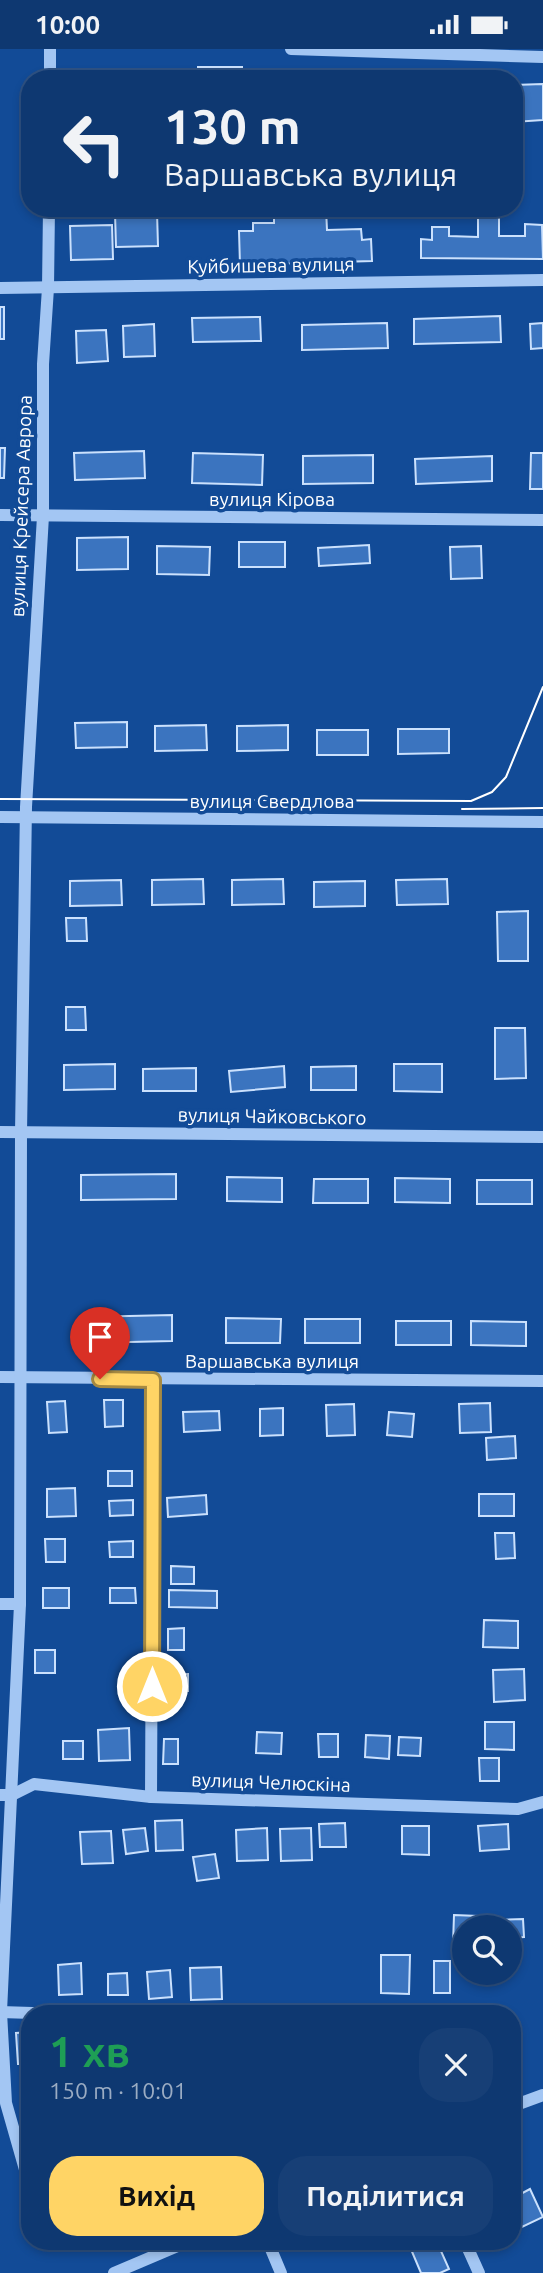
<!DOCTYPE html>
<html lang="uk">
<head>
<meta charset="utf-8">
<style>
  :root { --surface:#0e3871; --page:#173f76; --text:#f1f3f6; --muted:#9bacc3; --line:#2e5284; --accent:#ffd465 }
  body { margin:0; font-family:Ubuntu,sans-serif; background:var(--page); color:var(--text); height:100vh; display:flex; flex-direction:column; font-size:26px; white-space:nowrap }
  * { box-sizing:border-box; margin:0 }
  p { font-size:23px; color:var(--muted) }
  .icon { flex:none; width:38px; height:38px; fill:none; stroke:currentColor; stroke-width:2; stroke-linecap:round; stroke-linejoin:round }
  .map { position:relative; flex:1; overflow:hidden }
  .sheet { position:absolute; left:21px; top:1956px; width:500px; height:245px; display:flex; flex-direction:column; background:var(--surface); border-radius:28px; box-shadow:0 4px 10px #0003,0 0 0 2px var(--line) }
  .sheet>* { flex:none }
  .hud { position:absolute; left:21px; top:21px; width:502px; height:147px; border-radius:28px; box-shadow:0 4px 10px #0003,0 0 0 2px var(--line); background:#0e3871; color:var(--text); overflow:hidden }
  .tools { position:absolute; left:452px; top:1866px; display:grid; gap:14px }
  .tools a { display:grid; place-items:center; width:70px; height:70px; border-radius:50%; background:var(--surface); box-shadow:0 4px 10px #0003,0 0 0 2px var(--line); font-size:35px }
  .pin { position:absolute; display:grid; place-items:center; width:60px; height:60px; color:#fff; margin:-72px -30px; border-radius:50% 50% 50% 0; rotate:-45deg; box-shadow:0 0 7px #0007 }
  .pin .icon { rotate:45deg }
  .me { position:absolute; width:77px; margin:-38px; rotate:0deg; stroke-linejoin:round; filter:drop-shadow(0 0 5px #0008) }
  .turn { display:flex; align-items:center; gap:24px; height:147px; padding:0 28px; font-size:32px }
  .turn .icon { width:91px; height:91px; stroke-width:2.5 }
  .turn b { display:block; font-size:49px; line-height:60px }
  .round { display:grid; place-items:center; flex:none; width:74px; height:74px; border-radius:28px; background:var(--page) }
  .head { display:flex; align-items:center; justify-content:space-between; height:119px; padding:0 28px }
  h1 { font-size:42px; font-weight:600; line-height:52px; color:#1e9e55 }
  .primary-button { display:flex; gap:14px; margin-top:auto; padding:14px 28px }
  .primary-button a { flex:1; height:80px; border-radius:28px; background:var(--accent); color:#111; font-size:28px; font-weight:600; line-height:80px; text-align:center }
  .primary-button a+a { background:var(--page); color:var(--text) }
  .status { display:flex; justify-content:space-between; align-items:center; height:49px; padding:0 35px; background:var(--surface); direction:ltr }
  .status svg { height:19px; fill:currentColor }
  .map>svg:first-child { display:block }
  .building { fill:#3b74bf; stroke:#cbe1fd; stroke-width:2 }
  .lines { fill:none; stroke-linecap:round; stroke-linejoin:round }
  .minor { stroke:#a3c6f3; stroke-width:12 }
  .tram { stroke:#fff; stroke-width:2 }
  .route-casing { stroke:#a68a42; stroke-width:18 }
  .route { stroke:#ffd465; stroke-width:12 }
  .labels { text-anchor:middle; stroke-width:7; stroke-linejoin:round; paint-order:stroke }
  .street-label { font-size:19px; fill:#fff; stroke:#124b97 }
</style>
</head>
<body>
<div class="status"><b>10:00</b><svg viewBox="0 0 49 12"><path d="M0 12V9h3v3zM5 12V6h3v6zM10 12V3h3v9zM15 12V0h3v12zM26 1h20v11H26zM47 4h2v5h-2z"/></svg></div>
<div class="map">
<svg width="543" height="2224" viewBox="0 0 543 2224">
  <rect width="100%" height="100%" fill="#124b97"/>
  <!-- building -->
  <g class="building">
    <rect x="198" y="18" width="44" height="12"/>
    <polygon points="543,35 543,71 514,73 514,36"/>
    <polygon points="274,159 326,159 327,181 361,180 362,191 371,190 372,212 240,216 239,182 253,182 253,174 274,174"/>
    <polygon points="478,160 499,160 499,187 525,187 525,175 542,176 543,210 421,209 421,190 432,191 432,178 449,178 449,187 478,188"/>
    <polygon points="157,163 158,197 116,198 115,164"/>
    <polygon points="112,176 113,210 71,211 70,177"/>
    <rect x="0" y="258" width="4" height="32"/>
    <polygon points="500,267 501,293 414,295 414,270"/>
    <polygon points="260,268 261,292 193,293 192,269"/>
    <polygon points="387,274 388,299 302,301 302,276"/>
    <polygon points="543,274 543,299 531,300 530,275"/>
    <polygon points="154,275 155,307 124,308 123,277"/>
    <polygon points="106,281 108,312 77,314 76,282"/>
    <polygon points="0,399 5,399 4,429 0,429"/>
    <polygon points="144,402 145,429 75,431 74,404"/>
    <polygon points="193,404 263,406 262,436 192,434"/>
    <polygon points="531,404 543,404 543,440 530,440"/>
    <polygon points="373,406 373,434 303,435 303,407"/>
    <polygon points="492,407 492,432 416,435 415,410"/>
    <polygon points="128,488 128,520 77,521 77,489"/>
    <rect x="239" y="493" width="46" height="25"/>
    <polygon points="369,496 370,514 319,517 318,499"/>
    <polygon points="157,497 210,498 209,526 157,525"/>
    <polygon points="481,497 482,529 451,530 450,498"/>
    <polygon points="127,673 127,698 76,699 75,674"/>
    <polygon points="206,676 207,701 155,702 155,677"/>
    <polygon points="288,676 288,701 237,702 237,677"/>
    <polygon points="398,680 449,680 449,704 398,705"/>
    <rect x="317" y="681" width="51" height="25"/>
    <polygon points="203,830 204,855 152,856 152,831"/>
    <polygon points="283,830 284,855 232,856 232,831"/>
    <polygon points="447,830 448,855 397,856 396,831"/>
    <polygon points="121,831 122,856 70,857 70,832"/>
    <polygon points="365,832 365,857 314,858 314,833"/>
    <polygon points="528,862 528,912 498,912 497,863"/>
    <polygon points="66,869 86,869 87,892 67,892"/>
    <polygon points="66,958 85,958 86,981 66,981"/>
    <polygon points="495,979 525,979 526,1029 495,1030"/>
    <polygon points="115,1015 115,1040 64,1041 64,1016"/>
    <polygon points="394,1015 442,1015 442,1043 394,1042"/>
    <polygon points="284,1017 285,1038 231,1043 229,1022"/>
    <polygon points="356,1017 356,1041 311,1041 311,1018"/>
    <polygon points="196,1019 196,1042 143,1042 143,1020"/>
    <polygon points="176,1125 176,1150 81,1151 81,1126"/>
    <polygon points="227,1128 282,1129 282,1153 227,1152"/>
    <polygon points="395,1129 450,1130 450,1154 395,1153"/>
    <polygon points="314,1130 368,1130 368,1154 313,1154"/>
    <rect x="477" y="1131" width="55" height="24"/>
    <polygon points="172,1266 172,1292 87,1294 86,1268"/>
    <polygon points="226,1269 281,1270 280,1294 226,1294"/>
    <rect x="305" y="1270" width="55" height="24"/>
    <rect x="396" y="1272" width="55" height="24"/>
    <polygon points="471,1272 526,1273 526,1297 471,1296"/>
    <polygon points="104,1351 123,1351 123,1377 105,1378"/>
    <polygon points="65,1352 67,1383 49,1384 47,1353"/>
    <polygon points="490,1354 491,1383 460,1384 459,1355"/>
    <polygon points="354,1355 355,1386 327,1387 326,1356"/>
    <polygon points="283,1359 283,1386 260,1387 260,1360"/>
    <polygon points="219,1362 220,1381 184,1383 183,1363"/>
    <polygon points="389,1363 414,1365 412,1388 387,1386"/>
    <polygon points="515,1387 516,1409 487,1411 486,1389"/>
    <rect x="108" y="1422" width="24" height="15"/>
    <polygon points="75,1439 76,1467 47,1468 47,1440"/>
    <rect x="479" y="1445" width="35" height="22"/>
    <polygon points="206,1446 207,1465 168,1468 167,1449"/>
    <polygon points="133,1451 133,1466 110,1467 109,1452"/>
    <polygon points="495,1484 514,1484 515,1509 496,1510"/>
    <polygon points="45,1490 65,1490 65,1513 46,1513"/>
    <polygon points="133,1492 133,1508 110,1508 109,1493"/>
    <polygon points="171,1517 194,1518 194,1535 171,1535"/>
    <rect x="43" y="1539" width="26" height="20"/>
    <polygon points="110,1539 135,1539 136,1554 110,1554"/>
    <polygon points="169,1541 217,1542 217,1559 169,1558"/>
    <polygon points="484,1571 518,1572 518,1599 483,1598"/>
    <polygon points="184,1579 184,1601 168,1601 168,1580"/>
    <rect x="35" y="1601" width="20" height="23"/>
    <polygon points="524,1620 525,1651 494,1653 493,1621"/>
    <polygon points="188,1625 188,1642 172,1642 172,1654 162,1655 162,1626"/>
    <polygon points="485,1673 514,1673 514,1701 485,1700"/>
    <polygon points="129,1679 130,1711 99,1712 98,1681"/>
    <polygon points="257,1683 282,1684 281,1705 256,1704"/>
    <polygon points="318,1685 338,1685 338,1708 319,1708"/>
    <polygon points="366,1686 390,1687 389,1710 365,1708"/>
    <polygon points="399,1688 421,1689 420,1707 398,1706"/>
    <polygon points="164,1690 178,1690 178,1715 163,1715"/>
    <rect x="63" y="1692" width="20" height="18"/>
    <polygon points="479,1709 499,1709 499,1732 480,1732"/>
    <polygon points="182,1771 183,1801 156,1802 155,1772"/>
    <polygon points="345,1774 346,1798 320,1798 319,1775"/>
    <polygon points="508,1775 509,1800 480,1802 478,1777"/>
    <polygon points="402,1777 429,1777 429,1806 402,1805"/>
    <polygon points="145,1779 148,1802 126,1805 123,1781"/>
    <polygon points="267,1779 268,1811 237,1812 236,1781"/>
    <polygon points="311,1779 312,1811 281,1812 280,1780"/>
    <polygon points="111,1782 113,1814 82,1815 80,1783"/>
    <polygon points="215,1805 219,1829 197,1832 193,1808"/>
    <polygon points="454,1866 478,1867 477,1878 464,1878 464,1895 453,1895"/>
    <polygon points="523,1870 524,1888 509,1889 509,1878 498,1878 498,1871"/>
    <polygon points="381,1906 410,1906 409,1945 381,1944"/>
    <rect x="434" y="1912" width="16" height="32"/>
    <polygon points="81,1914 82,1945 59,1946 58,1916"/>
    <polygon points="221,1918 222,1950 191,1951 190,1919"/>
    <polygon points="170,1921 172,1948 149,1950 147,1923"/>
    <polygon points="127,1924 128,1946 108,1946 108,1925"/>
    <polygon points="30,1983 30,2015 18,2015 16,1984"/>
    <polygon points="530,2140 543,2168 522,2178 513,2159 513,2149"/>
    <polygon points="421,2193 437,2193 449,2220 440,2224 421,2224 410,2198"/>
  </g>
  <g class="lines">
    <!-- minor -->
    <g class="minor">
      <polyline points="291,0 543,8"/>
      <polyline points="50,30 50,0"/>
      <polyline points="0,239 543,231"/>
      <polyline points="0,466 543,471"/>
      <polyline points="0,768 543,773"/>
      <polyline points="0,1083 543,1088"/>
      <polyline points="0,1328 543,1332"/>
      <polyline points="0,1555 20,1555"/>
      <polyline points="0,1746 12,1746 34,1735 151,1748 518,1760 543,1753"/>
      <polyline points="151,1748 153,1331"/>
      <polyline points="0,1963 65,1965"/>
      <polyline points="513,2057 543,2046"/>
      <polyline points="30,2138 6,2054 1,1963 20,1555 21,1084 26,758 43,467 43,315 48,239 49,159"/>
      <polyline points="268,2193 281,2224"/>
      <polyline points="465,2193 479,2224"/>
      <polyline points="114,2224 187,2193"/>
    </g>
    <!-- tram -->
    <g class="tram">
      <polyline points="0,750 471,752 492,743 506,728 543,638"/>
      <polyline points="462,760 543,759"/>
    </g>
  </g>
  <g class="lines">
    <!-- route casing -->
    <g class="route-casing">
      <polyline id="route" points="100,1330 153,1331 152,1637"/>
    </g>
    <!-- route -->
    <use href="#route" class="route"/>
  </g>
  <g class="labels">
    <!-- street labels -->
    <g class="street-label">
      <text transform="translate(271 216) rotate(-1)" y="7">Куйбишева вулиця</text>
      <text x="272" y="457">вулиця Кірова</text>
      <text transform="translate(21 457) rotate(-88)" y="7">вулиця Крейсера Аврора</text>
      <text x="272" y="759">вулиця Свердлова</text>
      <text transform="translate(272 1067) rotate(1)" y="7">вулиця Чайковського</text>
      <text x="272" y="1319">Варшавська вулиця</text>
      <text transform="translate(271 1733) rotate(2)" y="7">вулиця Челюскіна</text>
    </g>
  </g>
</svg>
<div class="tools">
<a><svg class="icon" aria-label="search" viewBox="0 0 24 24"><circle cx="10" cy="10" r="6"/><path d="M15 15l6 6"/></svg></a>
</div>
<div class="pin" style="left:100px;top:1330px;background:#d93025"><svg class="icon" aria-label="arrive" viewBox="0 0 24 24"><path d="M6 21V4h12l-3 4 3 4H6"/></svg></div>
<svg class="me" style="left:152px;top:1637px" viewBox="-20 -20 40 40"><circle r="17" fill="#ffd465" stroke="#fff" stroke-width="3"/><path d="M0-11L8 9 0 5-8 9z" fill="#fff"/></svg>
<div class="hud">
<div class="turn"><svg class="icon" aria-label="left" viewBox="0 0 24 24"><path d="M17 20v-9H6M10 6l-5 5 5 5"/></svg><div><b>130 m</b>Варшавська вулиця</div></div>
</div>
<section class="sheet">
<div class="head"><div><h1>1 хв</h1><p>150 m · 10:01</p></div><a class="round"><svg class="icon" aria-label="close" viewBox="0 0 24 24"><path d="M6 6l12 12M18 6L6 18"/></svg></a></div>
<div class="primary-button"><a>Вихід</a><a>Поділитися</a></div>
</section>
</div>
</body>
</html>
